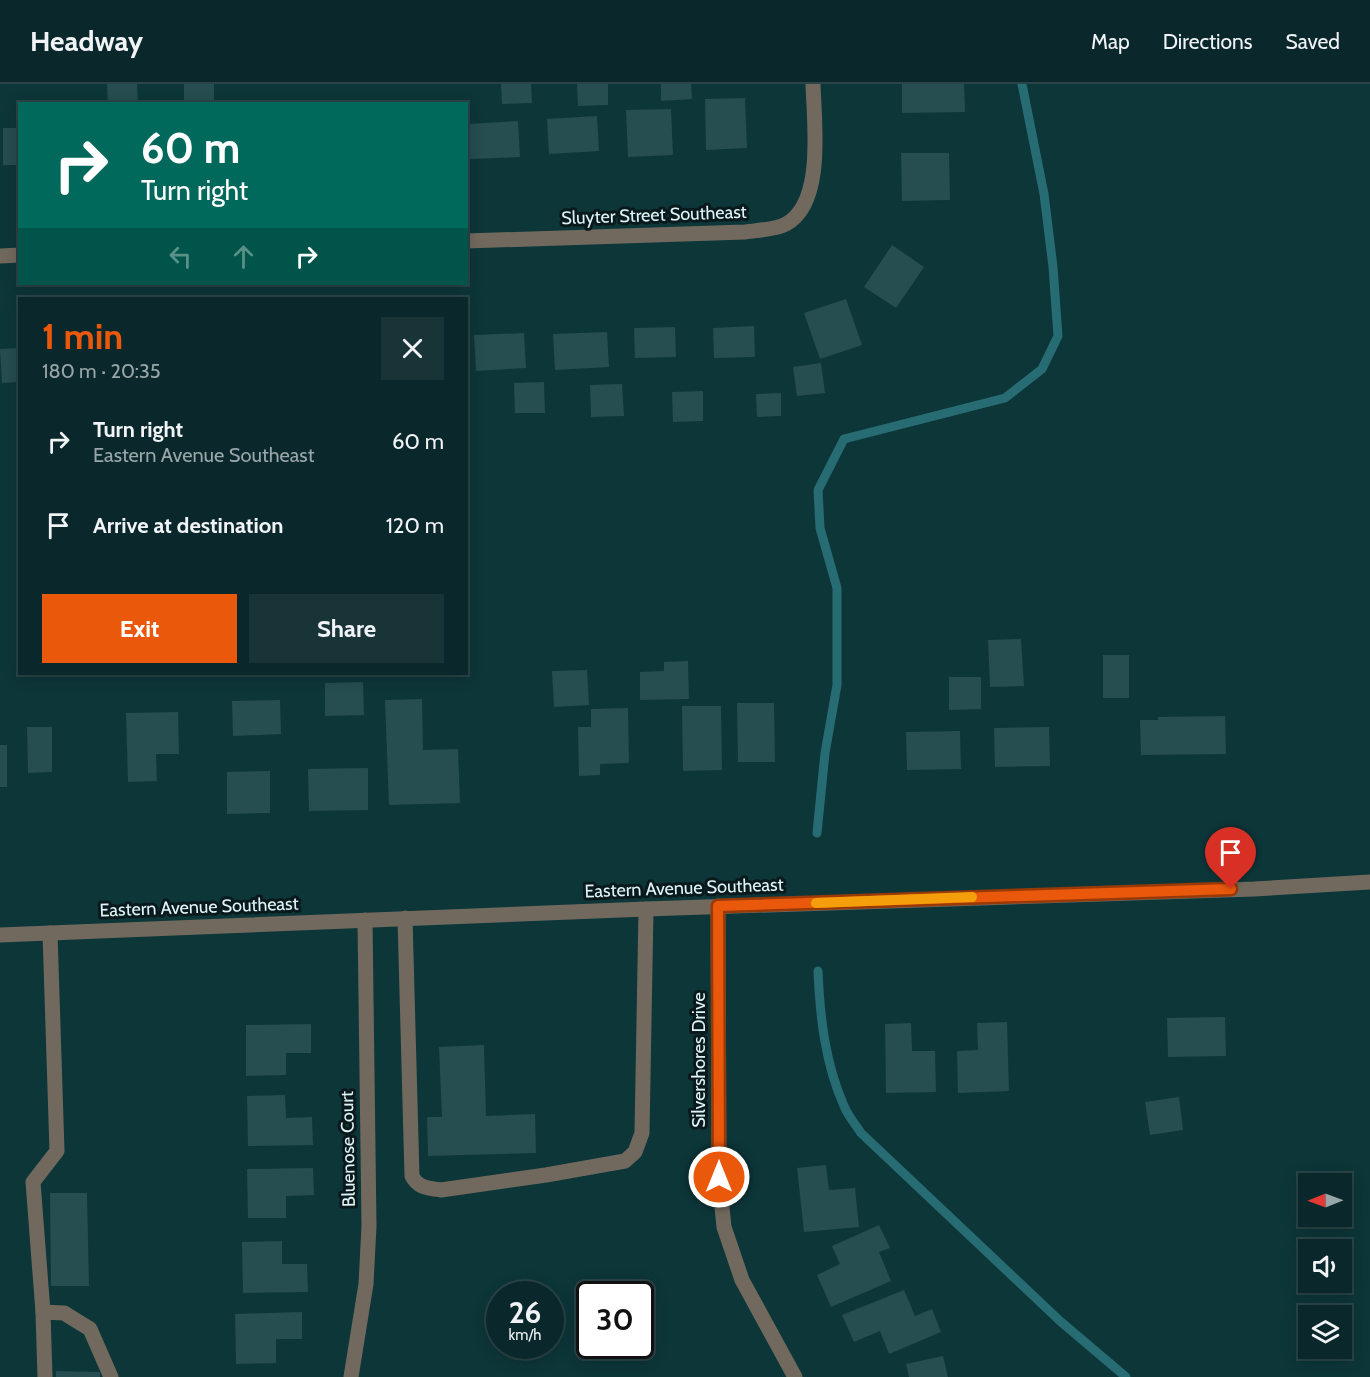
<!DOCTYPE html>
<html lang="en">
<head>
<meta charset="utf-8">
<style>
  :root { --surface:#0a282b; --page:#183437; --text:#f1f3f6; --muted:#99a6a9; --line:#2a4447; --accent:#ea580c }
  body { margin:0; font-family:Cabin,sans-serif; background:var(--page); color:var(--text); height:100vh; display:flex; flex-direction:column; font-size:22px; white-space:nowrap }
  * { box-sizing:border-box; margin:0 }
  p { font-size:20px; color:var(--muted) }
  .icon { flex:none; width:33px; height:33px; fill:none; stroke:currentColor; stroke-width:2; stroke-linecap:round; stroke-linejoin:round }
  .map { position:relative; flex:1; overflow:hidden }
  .panel { position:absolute; left:18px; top:213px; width:450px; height:378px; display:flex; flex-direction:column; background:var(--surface); border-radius:0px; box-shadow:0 3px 15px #0003,0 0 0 2px var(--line) }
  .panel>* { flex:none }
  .guide { position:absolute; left:18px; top:18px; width:450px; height:183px; border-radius:0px; box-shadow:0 3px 15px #0003,0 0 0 2px var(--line); background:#00695c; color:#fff; overflow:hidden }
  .needle { width:39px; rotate:269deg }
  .tools { position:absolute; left:1298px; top:1089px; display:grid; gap:12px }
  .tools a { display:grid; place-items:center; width:54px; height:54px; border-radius:0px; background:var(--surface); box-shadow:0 3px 15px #0003,0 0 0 2px var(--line); font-size:30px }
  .speed { position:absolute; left:486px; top:1197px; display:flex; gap:12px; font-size:30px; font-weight:700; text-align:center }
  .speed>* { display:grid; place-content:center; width:78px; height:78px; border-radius:50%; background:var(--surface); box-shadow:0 3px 15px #0003,0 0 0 2px var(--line); line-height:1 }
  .speed small { font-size:15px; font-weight:400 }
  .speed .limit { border:3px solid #111; border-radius:9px; background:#fff; color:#111 }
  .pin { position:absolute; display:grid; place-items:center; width:51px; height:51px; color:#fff; margin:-62px -26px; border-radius:50% 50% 50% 0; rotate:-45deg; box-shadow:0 0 6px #0007 }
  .pin .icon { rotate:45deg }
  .me { position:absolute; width:66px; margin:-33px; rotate:0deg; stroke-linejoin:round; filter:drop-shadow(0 0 4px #0008) }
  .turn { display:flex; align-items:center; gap:21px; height:126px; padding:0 24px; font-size:27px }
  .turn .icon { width:78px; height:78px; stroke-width:2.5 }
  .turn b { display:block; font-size:42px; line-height:51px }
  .lanes { display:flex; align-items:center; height:57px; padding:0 24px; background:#0003; justify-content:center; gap:30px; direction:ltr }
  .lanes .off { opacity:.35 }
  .round { display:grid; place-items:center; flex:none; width:63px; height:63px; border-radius:0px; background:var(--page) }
  .headline { display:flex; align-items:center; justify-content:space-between; height:102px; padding:0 24px }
  h1 { font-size:36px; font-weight:800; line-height:45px; color:var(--accent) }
  .action { display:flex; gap:12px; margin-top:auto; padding:12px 24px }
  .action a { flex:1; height:69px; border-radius:0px; background:var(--accent); color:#fff; font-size:24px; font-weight:800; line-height:69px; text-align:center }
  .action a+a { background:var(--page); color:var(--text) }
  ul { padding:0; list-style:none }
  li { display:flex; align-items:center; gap:18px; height:84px; padding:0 24px }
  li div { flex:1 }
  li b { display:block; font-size:22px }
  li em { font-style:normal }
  header { display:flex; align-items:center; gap:36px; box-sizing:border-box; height:84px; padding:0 30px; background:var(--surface); border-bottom:2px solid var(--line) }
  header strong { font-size:28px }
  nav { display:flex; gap:33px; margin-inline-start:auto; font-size:21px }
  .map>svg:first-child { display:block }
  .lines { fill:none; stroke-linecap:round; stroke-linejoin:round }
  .stream { stroke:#276c72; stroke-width:9 }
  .building { fill:#264d50 }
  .minor { stroke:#72695e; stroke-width:15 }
  .route-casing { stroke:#983908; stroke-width:15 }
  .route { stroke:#ea580c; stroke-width:10 }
  .slow { stroke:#f59e0b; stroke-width:10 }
  .labels { text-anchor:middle; stroke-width:6; stroke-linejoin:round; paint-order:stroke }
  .street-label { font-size:18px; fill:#dff4f6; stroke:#0a1a1c }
</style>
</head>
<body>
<header>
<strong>Headway</strong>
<nav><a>Map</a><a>Directions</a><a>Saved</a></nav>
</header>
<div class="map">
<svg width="1370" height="1293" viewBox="0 0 1370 1293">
  <rect width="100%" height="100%" fill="#0d3639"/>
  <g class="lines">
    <!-- stream -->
    <g class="stream">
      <polyline points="817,749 825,669 837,601 837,504 820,444 818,406 844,355 1005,314 1042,285 1058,252 1053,183 1044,110 1022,0"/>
      <path d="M818,887C820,933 825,979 844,1022C848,1032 856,1041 861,1049L1060,1237L1126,1293"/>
    </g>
  </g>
  <!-- building -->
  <g class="building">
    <polygon points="107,0 137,0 138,20 108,20"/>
    <polygon points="184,0 214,0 214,17 184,18"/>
    <polygon points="501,0 531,0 532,19 502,20"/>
    <polygon points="577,0 608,0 608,21 578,22"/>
    <polygon points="661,0 691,0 692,15 661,17"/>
    <polygon points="902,0 964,0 965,28 902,29"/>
    <polygon points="745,14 747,64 706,66 705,15"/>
    <polygon points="671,25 673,71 628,73 626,26"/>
    <polygon points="597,32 599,67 549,70 547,35"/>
    <polygon points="518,37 520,73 470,75 468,40"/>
    <rect x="3" y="44" width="17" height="37"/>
    <polygon points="901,69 949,69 950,116 902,117"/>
    <polygon points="892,161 924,183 896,224 864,203"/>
    <polygon points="846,215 862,261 820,275 804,229"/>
    <polygon points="754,242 755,273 714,274 713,244"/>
    <polygon points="675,243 676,273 635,274 634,244"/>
    <polygon points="607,248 609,283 555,286 553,250"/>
    <polygon points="524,249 526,284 476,287 474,251"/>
    <polygon points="20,264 20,298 2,299 0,265"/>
    <polygon points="821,279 825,309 797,312 793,283"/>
    <polygon points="544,298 545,329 515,329 514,299"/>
    <polygon points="622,300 624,332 591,333 590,301"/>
    <polygon points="703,307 703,337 673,338 672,308"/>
    <polygon points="781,309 781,332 757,333 756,310"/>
    <polygon points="1021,555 1024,602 990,603 988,556"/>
    <rect x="1103" y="571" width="26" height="43"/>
    <polygon points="688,577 689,615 640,616 640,588 664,587 664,578"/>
    <polygon points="587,586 589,621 554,623 552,587"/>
    <polygon points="949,593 981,593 981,625 949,626"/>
    <polygon points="363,598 364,631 325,632 325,599"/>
    <polygon points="422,615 423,666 458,665 460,719 389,721 385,616"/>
    <polygon points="280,616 281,650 233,652 232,617"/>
    <polygon points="737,619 774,619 775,678 738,678"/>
    <polygon points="682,622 721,622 722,686 683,687"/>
    <polygon points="628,624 629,679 600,680 600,691 579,692 578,643 591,643 591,625"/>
    <polygon points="178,628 179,670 156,670 157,697 128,698 126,629"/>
    <polygon points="1225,632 1226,670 1141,671 1140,636 1158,636 1158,633"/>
    <polygon points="27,643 52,643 52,688 28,689"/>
    <polygon points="1049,643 1050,682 995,683 994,644"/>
    <polygon points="960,647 961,685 907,686 906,648"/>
    <rect x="0" y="661" width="7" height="42"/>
    <polygon points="368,684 368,726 309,727 308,685"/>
    <polygon points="270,687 270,729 227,730 227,688"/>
    <polygon points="1225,933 1226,972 1168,973 1167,934"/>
    <polygon points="1007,938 1009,1007 958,1009 957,967 978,966 977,939"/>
    <polygon points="911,939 912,967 935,967 936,1008 886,1009 885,940"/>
    <polygon points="311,940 311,969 286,969 286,991 246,992 246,941"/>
    <polygon points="484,961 486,1032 535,1030 536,1069 428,1072 427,1033 442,1033 439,963"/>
    <polygon points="285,1011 286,1034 312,1033 313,1061 248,1062 247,1012"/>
    <polygon points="1179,1013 1183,1046 1150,1051 1145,1018"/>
    <polygon points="826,1081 829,1106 855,1104 859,1143 804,1148 797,1084"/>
    <polygon points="313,1084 314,1111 286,1112 286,1134 248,1134 247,1085"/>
    <polygon points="50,1109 87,1109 89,1202 51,1202"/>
    <polygon points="879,1141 890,1164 879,1168 891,1197 831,1223 817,1191 840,1180 832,1162"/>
    <polygon points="282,1157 282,1180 307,1180 308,1208 243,1209 242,1158"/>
    <polygon points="904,1206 915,1232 932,1225 941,1248 889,1270 880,1247 854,1258 842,1231"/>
    <polygon points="302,1228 302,1255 276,1255 276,1279 236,1280 235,1230"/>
    <polygon points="943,1272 948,1293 909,1293 906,1280"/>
    <polygon points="56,1287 100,1288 100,1293 56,1293"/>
  </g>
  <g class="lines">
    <!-- minor -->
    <g class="minor">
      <path d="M466,157L745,148C757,146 775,146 786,140C825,119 814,38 813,0"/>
      <polyline points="0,172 20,171"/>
      <polyline points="718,822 719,1093 724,1143 742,1196 795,1293"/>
      <path d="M405,834L412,1092C418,1104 428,1104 441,1106L546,1091L625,1077L635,1068L642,1049L646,825"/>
      <polyline points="0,851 646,825 1254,805 1370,798"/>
      <polyline points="43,1228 64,1229 90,1245 111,1293"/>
      <polyline points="45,1293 43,1228 33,1098 57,1067 50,849"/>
      <polyline points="351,1293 366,1200 369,1142 365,836"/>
    </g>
  </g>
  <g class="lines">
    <!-- route casing -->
    <g class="route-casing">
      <polyline id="route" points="719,1093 718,822 1231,805"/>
    </g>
    <!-- route -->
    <use href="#route" class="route"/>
    <!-- slow -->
    <polyline class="slow" points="816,819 972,813"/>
  </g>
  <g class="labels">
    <!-- street labels -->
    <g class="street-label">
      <text transform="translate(654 131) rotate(-2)" y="6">Sluyter Street Southeast</text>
      <text transform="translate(684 804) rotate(-2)" y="6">Eastern Avenue Southeast</text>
      <text transform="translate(199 823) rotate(-2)" y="6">Eastern Avenue Southeast</text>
      <text transform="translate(699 976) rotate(-90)" y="6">Silvershores Drive</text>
      <text transform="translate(348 1065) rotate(-91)" y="6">Bluenose Court</text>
    </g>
  </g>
</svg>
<div class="tools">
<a><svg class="needle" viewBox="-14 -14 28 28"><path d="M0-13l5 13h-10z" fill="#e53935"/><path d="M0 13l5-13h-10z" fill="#99a6a9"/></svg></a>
<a><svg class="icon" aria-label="sound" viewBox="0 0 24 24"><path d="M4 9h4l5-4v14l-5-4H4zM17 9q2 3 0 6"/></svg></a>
<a><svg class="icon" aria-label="layers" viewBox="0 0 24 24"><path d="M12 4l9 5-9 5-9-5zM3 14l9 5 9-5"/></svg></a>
</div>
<div class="speed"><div>26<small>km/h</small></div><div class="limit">30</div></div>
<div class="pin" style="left:1231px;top:805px;background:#d93025"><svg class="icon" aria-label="arrive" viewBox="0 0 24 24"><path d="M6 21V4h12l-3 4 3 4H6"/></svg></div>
<svg class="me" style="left:719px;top:1093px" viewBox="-20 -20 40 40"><circle r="17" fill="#ea580c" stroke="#fff" stroke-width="3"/><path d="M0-11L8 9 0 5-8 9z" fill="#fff"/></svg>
<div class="guide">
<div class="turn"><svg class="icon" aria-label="right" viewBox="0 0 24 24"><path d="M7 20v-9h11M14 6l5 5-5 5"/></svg><div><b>60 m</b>Turn right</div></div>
<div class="lanes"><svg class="icon off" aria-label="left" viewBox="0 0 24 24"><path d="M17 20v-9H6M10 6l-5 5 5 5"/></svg><svg class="icon off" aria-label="ahead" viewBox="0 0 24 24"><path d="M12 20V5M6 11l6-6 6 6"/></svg><svg class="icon" aria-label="right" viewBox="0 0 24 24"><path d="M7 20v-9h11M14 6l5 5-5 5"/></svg></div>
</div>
<section class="panel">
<div class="headline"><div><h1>1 min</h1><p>180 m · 20:35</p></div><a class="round"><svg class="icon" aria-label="close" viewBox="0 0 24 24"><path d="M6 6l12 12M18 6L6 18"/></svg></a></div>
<ul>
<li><svg class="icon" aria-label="right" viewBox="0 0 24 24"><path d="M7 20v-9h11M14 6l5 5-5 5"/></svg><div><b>Turn right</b><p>Eastern Avenue Southeast</p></div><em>60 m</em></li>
<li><svg class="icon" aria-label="arrive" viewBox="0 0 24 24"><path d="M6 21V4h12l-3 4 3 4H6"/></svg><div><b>Arrive at destination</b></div><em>120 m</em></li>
</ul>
<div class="action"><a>Exit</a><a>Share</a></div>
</section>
</div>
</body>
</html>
